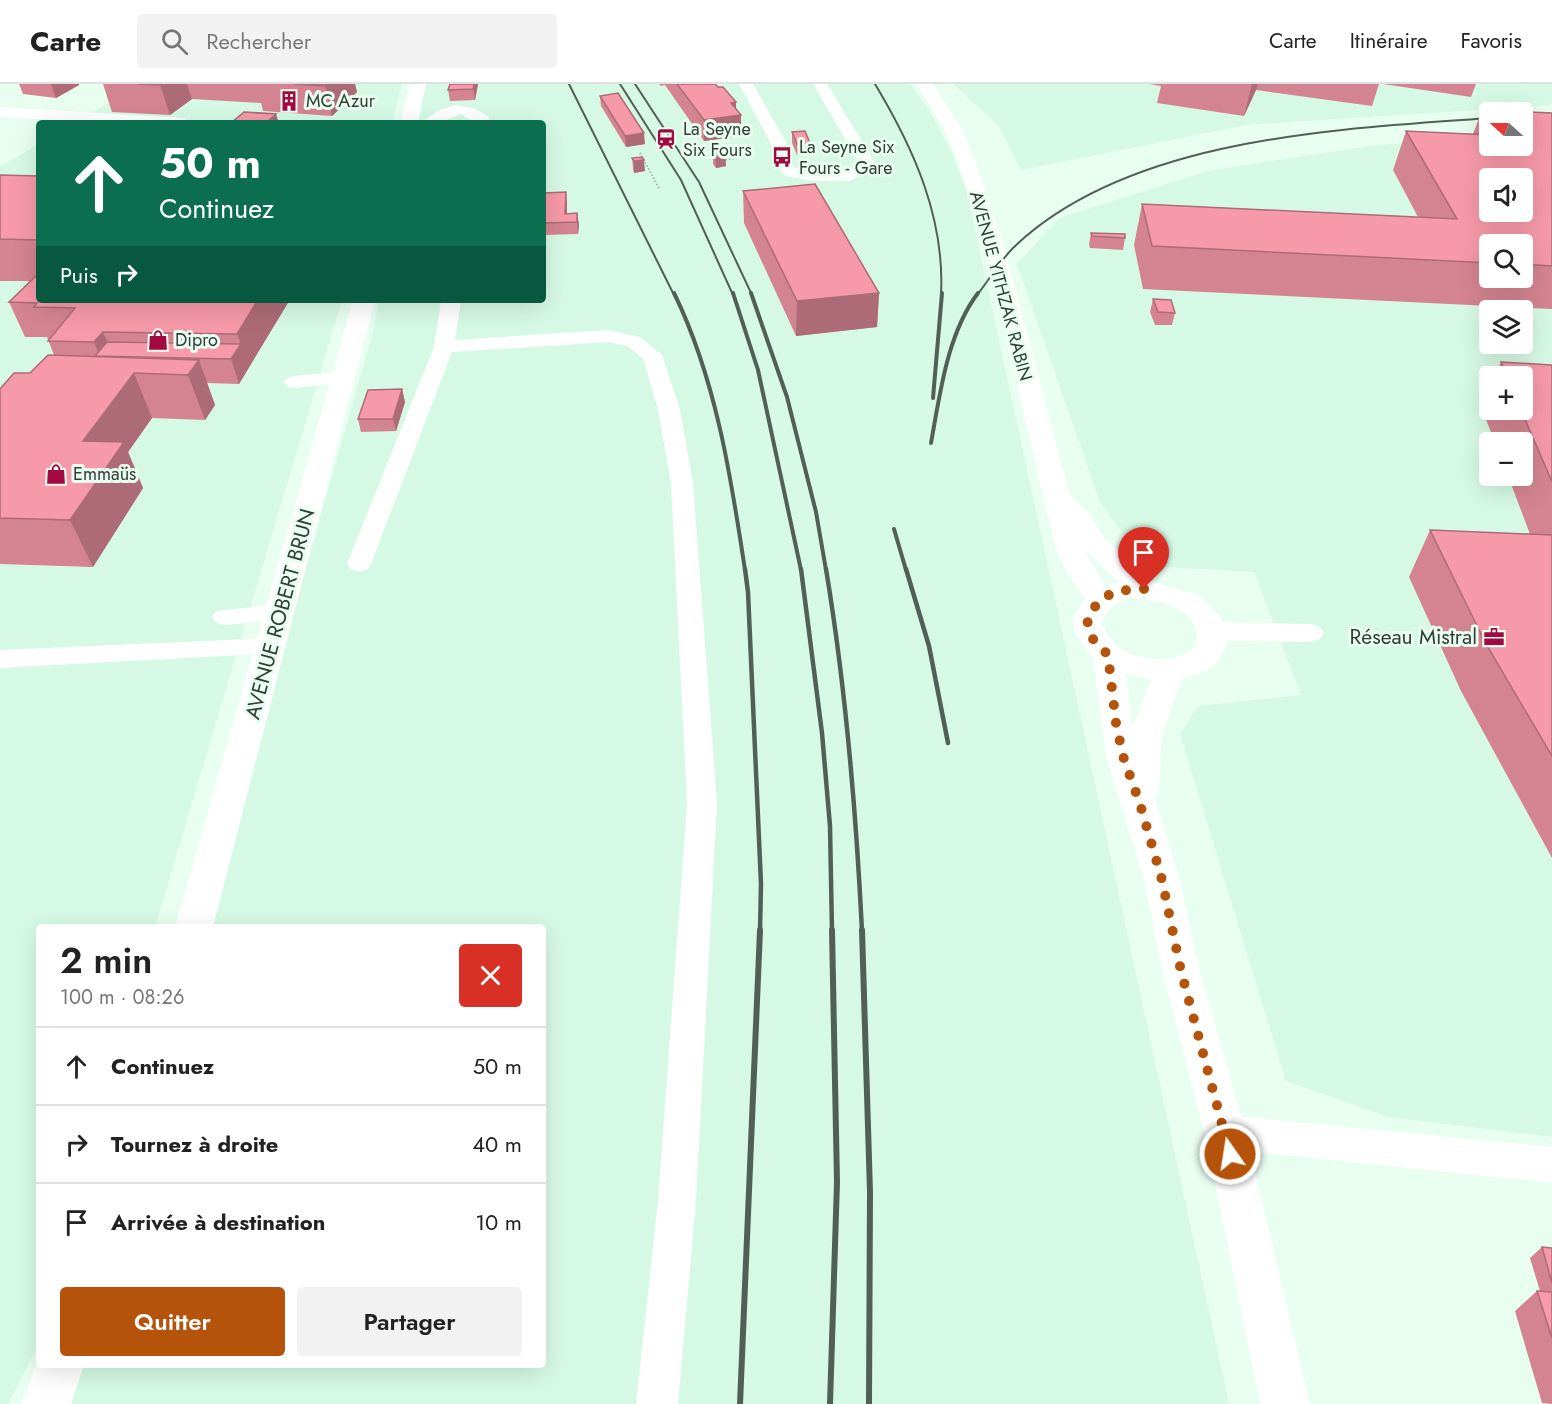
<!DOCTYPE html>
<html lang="fr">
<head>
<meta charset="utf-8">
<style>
  :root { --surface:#fff; --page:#f2f2f2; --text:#222; --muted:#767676; --line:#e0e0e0; --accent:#b45309 }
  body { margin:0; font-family:Jost,sans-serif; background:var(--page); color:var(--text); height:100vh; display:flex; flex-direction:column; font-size:22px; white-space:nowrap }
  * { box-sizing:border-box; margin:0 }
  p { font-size:20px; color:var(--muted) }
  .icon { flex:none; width:33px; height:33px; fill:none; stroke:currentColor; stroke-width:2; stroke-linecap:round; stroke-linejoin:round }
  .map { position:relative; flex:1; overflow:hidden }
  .panel { position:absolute; left:36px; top:840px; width:510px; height:444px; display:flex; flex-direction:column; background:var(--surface); border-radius:6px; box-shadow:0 6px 24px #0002 }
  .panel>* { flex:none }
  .banner { position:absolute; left:36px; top:36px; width:510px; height:183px; border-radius:6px; box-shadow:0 6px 24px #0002; background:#0b6e4f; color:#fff; overflow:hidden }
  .needle { width:39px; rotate:291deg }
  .fabs { position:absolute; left:1479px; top:18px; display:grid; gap:12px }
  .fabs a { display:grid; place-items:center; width:54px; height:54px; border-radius:6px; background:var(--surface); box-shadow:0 6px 24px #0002; font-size:30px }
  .pin { position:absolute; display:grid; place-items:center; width:51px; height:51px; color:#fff; margin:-62px -26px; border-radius:50% 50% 50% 0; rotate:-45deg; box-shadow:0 0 6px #0007 }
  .pin .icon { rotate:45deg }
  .me { position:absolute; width:66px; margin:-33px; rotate:347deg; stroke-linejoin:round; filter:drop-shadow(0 0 4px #0008) }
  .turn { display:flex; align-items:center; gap:21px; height:126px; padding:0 24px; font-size:27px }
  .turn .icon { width:78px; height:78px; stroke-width:2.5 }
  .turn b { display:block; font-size:42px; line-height:51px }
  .then { display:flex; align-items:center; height:57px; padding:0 24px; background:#0003; gap:12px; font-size:22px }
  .round { display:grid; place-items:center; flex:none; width:63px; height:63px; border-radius:6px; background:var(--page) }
  .headline { display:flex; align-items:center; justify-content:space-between; height:102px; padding:0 24px }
  h1 { font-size:36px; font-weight:600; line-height:45px }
  .button { display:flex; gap:12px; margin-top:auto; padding:12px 24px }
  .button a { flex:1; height:69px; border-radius:6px; background:var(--accent); color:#fff; font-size:24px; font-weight:600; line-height:69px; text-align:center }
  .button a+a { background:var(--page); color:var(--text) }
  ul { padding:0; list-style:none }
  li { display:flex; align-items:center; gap:18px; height:78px; padding:0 24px; border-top:2px solid var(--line) }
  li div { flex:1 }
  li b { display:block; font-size:22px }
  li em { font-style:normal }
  header { display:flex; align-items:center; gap:36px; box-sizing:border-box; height:84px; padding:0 30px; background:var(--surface); border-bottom:2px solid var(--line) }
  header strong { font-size:28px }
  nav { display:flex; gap:33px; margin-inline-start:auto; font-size:21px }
  .search { width:420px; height:54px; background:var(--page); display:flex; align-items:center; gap:15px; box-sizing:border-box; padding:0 21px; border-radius:6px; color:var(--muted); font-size:22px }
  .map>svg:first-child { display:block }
  .built { fill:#d6f9e5; fill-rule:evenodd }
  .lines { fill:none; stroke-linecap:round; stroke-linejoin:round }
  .path { stroke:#a6b8ae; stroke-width:2; stroke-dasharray:1.5 2; stroke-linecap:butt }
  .lane { fill:#fff; fill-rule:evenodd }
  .secondary { fill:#fff; fill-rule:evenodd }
  .rail-far3 { stroke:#525f57; stroke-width:2 }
  .rail-far2 { stroke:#525f57; stroke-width:4 }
  .rail-far1 { stroke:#525f57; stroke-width:4.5 }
  .rail { stroke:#525f57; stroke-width:6 }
  .wall { fill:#d48490; fill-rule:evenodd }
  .shaded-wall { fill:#ac6b76 }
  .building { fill:#f699a8; stroke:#ac6b76; stroke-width:1.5; fill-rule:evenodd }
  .route { stroke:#b45309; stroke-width:10; stroke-dasharray:0 18 }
  .labels { text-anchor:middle; stroke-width:6; stroke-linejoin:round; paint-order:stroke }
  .far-poi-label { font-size:18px; fill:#323d37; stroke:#e8fef1; text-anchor:start }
  .far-street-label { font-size:18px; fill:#323d37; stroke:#e8fef1 }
  .street-label { font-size:21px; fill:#323d37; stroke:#e8fef1 }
  .poi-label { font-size:21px; fill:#323d37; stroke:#e8fef1; text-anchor:end }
</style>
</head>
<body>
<header>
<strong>Carte</strong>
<div class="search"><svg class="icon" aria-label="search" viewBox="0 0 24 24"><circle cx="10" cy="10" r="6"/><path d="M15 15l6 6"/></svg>Rechercher</div>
<nav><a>Carte</a><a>Itinéraire</a><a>Favoris</a></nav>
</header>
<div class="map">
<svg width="1552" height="1320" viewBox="0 0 1552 1320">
  <rect width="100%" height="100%" fill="#e8fef1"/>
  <!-- built -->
  <g class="built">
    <polygon points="141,0 402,0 392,39 74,39"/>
    <polygon points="426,0 910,0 929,26 951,67 967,108 1229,1320 68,1320 79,1281 543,1281 543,843 204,843 374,244 379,216 543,216 543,39 417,39"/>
    <polygon points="953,0 1552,0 1552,21 1247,41 1021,86 998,41"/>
    <path d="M1552,44V1053L1388,1033L1286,997L1180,650L1198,622L1301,611L1254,488L1165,483L1133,463L1100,418L1017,180L1059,134L1207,87L1369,62L1489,51L1490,62H1522ZM1490,94H1522V128H1490ZM1490,160H1522V194H1490ZM1490,226H1522V260H1490ZM1490,292H1522V326H1490ZM1490,358H1522V392H1490Z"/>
    <polygon points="39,60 39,216 342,216 155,843 39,843 39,1259 8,1320 0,1320 0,83"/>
  </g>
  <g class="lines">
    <!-- path -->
    <g class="path">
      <polyline points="640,69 659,104"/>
      <polyline points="722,76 747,73 742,67 714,70 711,66 741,62"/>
    </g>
    <!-- lane -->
    <g class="lane">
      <polygon points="739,0 753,0 786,58 793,82 797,85 847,87 858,81 858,77 813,0 827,0 874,77 874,83 850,97 812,97 786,92 778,84 770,58"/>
      <polygon points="455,21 473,24 488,32 491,39 475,39 461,30 439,39 420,39 438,27"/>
      <polygon points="0,23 183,34 191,39 107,39 0,33"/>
      <polygon points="441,216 461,216 455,256 608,246 640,253 662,271 680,326 693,399 717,719 696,1117 678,1320 636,1320 658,1117 687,719 671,399 658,326 643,274 627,262 608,258 452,268 371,480 368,485 359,488 350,485 347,480 434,263"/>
      <polygon points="344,288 351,290 354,294 351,298 294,304 287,302 284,298 287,294 294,292"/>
      <polygon points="281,520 290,522 294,528 290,534 225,541 216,539 212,533 216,527"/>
      <polygon points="1212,538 1311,540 1320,543 1324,549 1320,555 1311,558 1212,556 1203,553 1199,547 1203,541"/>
      <polygon points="271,554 280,557 284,563 280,569 0,584 0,566"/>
      <polygon points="1225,1031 1552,1063 1552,1099 1225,1065 1212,1060 1207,1048 1212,1036"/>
    </g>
    <!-- secondary -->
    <g class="secondary">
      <polygon points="410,0 426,0 418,39 400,39"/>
      <path d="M917,0H933L962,45L976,78L1003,159L1070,411L1090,430L1105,455L1153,498L1197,511L1207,518L1220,533L1228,551L1224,567L1218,577L1207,587L1182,595L1162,652L1159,706L1155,714L1180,796L1200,887L1246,1048L1310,1320H1260L1204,1048L1162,887L1144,796L1106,672L1093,574L1076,551L1072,536L1085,515L1067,489L1056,466L983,159L958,78L944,45ZM1084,466L1119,498L1106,502ZM1128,514C1155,515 1207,524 1195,563C1167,586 1110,576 1102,536L1113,522ZM1126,590L1151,596L1133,642L1132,639Z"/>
      <polygon points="353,216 375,216 213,843 175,843"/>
      <polygon points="39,1273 39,1281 84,1281 71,1320 21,1320"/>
    </g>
    <!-- rail-far3 -->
    <g class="rail-far3">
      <polyline points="569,0 674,211"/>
      <polyline points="620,0 681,96 733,211"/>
      <polyline points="635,0 699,98 752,211"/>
      <path d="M875,0C914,65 945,134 941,211"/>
      <path d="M977,211C989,196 1000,177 1013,164C1128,53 1339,45 1490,34"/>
    </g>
    <!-- rail-far2 -->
    <g class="rail-far2">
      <path d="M674,209C716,295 731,393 745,486"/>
      <polyline points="733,209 758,286 801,486"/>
      <polyline points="751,209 787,313 816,428 826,486"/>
      <polyline points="933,314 942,209"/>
      <path d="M931,359C940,310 947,250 978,209"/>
      <polyline points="894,445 906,486"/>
    </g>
    <!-- rail-far1 -->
    <g class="rail-far1">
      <polyline points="745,485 748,508 761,800 760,847"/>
      <polyline points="801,485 822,649 830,742 832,847"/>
      <path d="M826,485C846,605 856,726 862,847"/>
      <polyline points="906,485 929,562 948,659"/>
    </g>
    <!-- rail -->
    <g class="rail">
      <polyline points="862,846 870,1108 869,1320"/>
      <polyline points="740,1320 760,846"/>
      <polyline points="830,1320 837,1098 832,846"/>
    </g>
  </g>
  <!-- wall -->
  <g class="wall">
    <polygon points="19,0 79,0 79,1 56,14 23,10"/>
    <polygon points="103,0 355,0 357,8 332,32 263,27 261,19 192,15 170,31 112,28"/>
    <polygon points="450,0 478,0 475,16 450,17 448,6"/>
    <polygon points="659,0 715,0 736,18 736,26 741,31 741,52 704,57 665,1 661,2"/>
    <polygon points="1149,0 1379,0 1372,22 1256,6 1244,32 1157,19 1161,2"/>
    <polygon points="1383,0 1476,0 1471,13"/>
    <polygon points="600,12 645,60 626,63 601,22"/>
    <path d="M1482,26L1552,29V225L1143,205L1134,161L1142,120L1418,133L1393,86L1406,47L1473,50ZM1490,28L1522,62H1490ZM1490,160H1522V194H1490Z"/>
    <polygon points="792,48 810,59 810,70 797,71 792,59"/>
    <polygon points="713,69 725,71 726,82 716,84 713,80"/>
    <polygon points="632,74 645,87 634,89 633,85"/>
    <polygon points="0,91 39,92 39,216 289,217 239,300 207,299 215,321 205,336 152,334 128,368 143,404 93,483 0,480 0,305 30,289 54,271 47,253 25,253 9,218 30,197 0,197"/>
    <polygon points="743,107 879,209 877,243 796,252 744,139"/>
    <polygon points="566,108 567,130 577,129 579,141 578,150 544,151 543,129"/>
    <polygon points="1091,149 1125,154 1123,166 1090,164 1089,160"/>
    <polygon points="1153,215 1175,229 1172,241 1155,241 1150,228"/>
    <polygon points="295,216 334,216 334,217"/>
    <polygon points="1501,278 1552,281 1552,774 1461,607 1409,493 1430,446 1530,450 1508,392 1522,392 1522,358 1495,358 1481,323 1490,304 1490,326 1522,326 1522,292 1495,292"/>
    <polygon points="402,305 405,318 396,347 361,348 358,335"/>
    <polygon points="1542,1163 1552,1164 1552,1320 1542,1319 1515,1227 1537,1207 1540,1207 1530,1174"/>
  </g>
  <!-- shaded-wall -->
  <g class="shaded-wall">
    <polygon points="51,0 79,0 79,1 56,14"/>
    <polygon points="162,0 187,0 192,15 170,31 160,1"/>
    <polygon points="327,0 355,0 357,8 332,32 325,2"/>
    <polygon points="474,0 478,0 475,16 473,5"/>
    <polygon points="1252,0 1258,0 1256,6 1244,32"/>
    <polygon points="736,18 736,32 741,31 741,52 704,57 704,36 731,19"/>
    <polygon points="276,30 279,39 266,39"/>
    <polygon points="644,49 645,60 626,63 625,52"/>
    <polygon points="725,71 726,82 716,84 715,72"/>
    <polygon points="644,76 645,87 634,89 634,77"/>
    <polygon points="566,108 567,120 567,138 565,130"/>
    <polygon points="577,129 579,141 578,150 577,138"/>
    <polygon points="879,209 877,243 796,252 797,217"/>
    <polygon points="258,216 289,217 239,300 231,275 241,260 237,250"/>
    <polygon points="103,248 114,273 100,273 94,258"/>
    <polygon points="199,276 215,321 205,336 188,291"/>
    <polygon points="134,289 152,334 128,368 143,404 93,483 70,436 83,357"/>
    <polygon points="402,305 405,318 396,347 393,335"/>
  </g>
  <!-- building -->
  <g class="building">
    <polygon points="138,0 162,0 160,1"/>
    <polygon points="294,0 327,0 325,2"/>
    <polygon points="450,0 474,0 473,5 448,6"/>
    <polygon points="677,0 715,0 718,3 723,3 736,18 731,19 741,31 704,36"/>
    <polygon points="618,9 644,49 625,52 600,12"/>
    <path d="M1482,26L1552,29V182L1522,180V160H1490V179L1152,162L1142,120L1457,135L1406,47L1490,51V62H1522V28H1490V37ZM1490,94H1522V128H1490Z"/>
    <polygon points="244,28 276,30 266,39 231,39"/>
    <polygon points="805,47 810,59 797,60 792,48"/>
    <polygon points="723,68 725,71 715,72 713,69"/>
    <polygon points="642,73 644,76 634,77 632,74"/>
    <polygon points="0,91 39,92 39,156 0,155"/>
    <polygon points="815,100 879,209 797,217 743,107"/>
    <polygon points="566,108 565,130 577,129 577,138 543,139 544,109"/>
    <polygon points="1091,149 1125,150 1125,154 1092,152"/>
    <polygon points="36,192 39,192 39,216 258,216 237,250 103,248 94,258 48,257 75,224 34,223 37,219 9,218"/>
    <polygon points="1153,215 1171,216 1175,229 1158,228"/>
    <polygon points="107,258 241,260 231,275 95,272"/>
    <polygon points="48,271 199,276 188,291 134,289 83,357 124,358 70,436 0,434 0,305 14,289 30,289"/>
    <polygon points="1501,278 1552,281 1552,398 1521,326 1522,326 1522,292 1507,292"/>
    <polygon points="402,305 393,335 358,335 368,306"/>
    <polygon points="1430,446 1552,451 1552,672 1486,560"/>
    <polygon points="1542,1163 1552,1164 1552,1199"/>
    <polygon points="1537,1207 1552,1208 1552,1254"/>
  </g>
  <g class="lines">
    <!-- route -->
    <path class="route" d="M1144,505C1115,506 1100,509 1087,536L1092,554L1108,571L1116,639L1123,672L1140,720L1162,796L1181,887L1230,1070"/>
  </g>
  <!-- icons -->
  <defs>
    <g id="building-bare" transform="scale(1.62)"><path d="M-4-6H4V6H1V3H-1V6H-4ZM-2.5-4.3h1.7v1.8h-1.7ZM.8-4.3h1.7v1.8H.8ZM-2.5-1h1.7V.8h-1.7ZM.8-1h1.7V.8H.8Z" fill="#a30941" stroke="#e8fef1" stroke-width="2.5" paint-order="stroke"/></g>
    <g id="station-bare" transform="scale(1.62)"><path d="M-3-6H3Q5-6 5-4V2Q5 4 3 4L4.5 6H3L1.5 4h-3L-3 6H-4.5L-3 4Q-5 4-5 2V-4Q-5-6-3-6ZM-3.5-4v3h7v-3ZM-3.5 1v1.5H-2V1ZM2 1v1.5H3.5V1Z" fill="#a30941" stroke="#e8fef1" stroke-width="2.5" paint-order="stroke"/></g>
    <g id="bus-bare" transform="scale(1.62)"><path d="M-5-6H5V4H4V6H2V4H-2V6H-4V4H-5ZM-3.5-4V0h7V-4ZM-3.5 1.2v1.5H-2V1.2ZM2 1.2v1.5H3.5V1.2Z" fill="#a30941" stroke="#e8fef1" stroke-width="2.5" paint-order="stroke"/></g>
    <g id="shop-bare" transform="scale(1.62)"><path d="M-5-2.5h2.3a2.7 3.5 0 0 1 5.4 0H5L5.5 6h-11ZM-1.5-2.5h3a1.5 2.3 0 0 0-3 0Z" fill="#a30941" stroke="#e8fef1" stroke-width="2.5" paint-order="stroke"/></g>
    <g id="office-bare" transform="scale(1.62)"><path d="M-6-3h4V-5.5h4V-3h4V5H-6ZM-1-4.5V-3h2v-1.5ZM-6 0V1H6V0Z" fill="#a30941" stroke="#e8fef1" stroke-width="2.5" paint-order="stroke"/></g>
  </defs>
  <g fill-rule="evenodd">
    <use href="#building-bare" x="289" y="17"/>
    <use href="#station-bare" x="666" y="55"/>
    <use href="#bus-bare" x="782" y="73"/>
    <use href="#shop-bare" x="158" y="256"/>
    <use href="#shop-bare" x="56" y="390"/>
    <use href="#office-bare" x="1494" y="553"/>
  </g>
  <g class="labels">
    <!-- far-poi labels -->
    <g class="far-poi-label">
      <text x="306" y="23">MC Azur</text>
      <text x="683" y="51">La Seyne<tspan x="683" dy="21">Six Fours</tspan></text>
      <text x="799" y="69">La Seyne Six<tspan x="799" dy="21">Fours - Gare</tspan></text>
      <text x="175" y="262">Dipro</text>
      <text x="73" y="396">Emmaüs</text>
    </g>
    <!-- far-street labels -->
    <g class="far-street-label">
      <text transform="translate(1001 202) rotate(75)" y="6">AVENUE YITHZAK RABIN</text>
    </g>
    <!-- street labels -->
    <g class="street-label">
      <text transform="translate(280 530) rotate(-75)" y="7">AVENUE ROBERT BRUN</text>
    </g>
    <!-- poi labels -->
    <g class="poi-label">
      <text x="1477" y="560">Réseau Mistral</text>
    </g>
  </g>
</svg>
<div class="fabs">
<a><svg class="needle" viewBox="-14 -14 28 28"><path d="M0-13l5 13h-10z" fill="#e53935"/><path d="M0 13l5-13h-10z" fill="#767676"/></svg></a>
<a><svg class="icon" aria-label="sound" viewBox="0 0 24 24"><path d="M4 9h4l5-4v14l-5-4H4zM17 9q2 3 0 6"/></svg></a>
<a><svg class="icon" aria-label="search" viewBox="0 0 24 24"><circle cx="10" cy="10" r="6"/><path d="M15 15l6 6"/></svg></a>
<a><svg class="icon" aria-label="layers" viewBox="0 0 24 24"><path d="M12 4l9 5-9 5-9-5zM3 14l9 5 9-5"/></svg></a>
<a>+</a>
<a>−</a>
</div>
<div class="pin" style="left:1144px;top:505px;background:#d93025"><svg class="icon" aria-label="arrive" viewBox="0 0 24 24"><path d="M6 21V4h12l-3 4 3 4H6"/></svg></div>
<svg class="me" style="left:1230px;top:1070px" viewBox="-20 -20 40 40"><circle r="17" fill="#b45309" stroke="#fff" stroke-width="3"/><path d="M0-11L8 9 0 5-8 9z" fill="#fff"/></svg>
<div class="banner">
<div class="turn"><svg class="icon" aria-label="ahead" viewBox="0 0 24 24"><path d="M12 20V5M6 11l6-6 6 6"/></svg><div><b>50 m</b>Continuez</div></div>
<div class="then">Puis<svg class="icon" aria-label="right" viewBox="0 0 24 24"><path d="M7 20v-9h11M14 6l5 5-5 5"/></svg></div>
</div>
<section class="panel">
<div class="headline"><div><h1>2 min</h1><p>100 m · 08:26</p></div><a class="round" style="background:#d93025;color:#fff"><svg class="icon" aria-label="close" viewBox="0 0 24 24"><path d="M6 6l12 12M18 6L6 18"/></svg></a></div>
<ul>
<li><svg class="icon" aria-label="ahead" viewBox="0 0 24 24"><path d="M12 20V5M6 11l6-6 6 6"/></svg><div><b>Continuez</b></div><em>50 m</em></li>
<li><svg class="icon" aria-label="right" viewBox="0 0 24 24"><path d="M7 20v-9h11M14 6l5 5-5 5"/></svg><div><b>Tournez à droite</b></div><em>40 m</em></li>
<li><svg class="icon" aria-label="arrive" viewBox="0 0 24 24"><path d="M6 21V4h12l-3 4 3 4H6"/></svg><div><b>Arrivée à destination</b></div><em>10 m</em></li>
</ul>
<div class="button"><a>Quitter</a><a>Partager</a></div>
</section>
</div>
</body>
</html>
